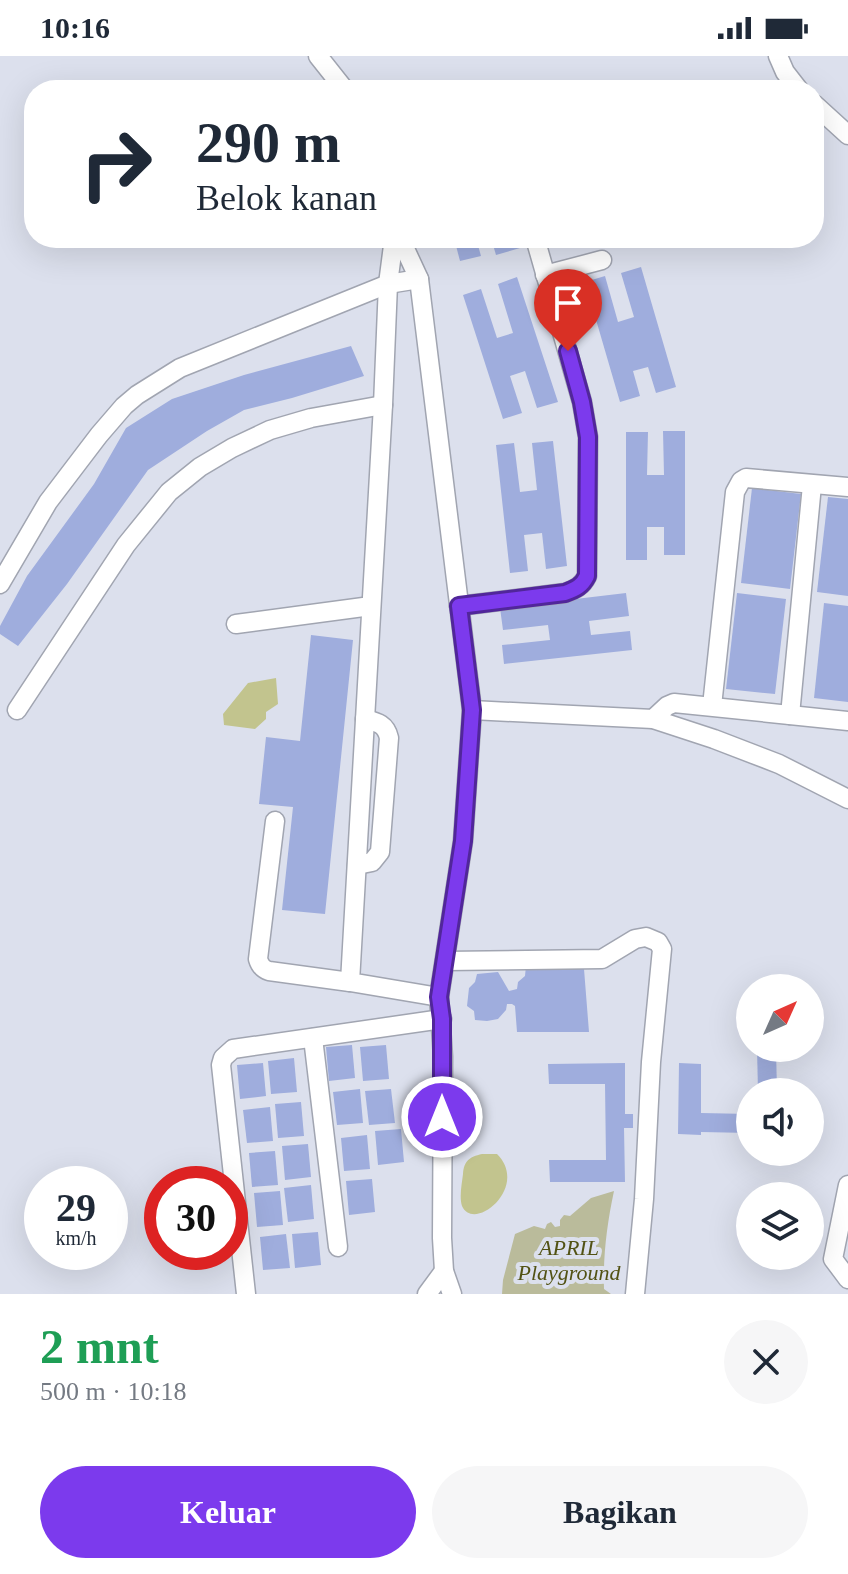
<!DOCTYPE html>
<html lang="id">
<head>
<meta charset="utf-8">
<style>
  :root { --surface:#fff; --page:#f6f6f7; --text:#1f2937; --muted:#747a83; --accent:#7c3aed }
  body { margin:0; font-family:Georgia,serif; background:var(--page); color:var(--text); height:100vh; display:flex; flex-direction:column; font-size:30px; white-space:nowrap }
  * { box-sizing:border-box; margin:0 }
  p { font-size:26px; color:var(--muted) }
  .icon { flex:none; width:44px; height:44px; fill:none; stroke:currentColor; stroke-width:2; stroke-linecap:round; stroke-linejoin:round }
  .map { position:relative; height:1238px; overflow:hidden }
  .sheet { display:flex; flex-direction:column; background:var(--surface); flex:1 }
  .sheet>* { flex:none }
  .top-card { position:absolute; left:24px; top:24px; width:800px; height:168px; border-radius:32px; box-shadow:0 8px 32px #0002; background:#fff; color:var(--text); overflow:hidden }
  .needle { width:52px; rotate:45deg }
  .buttons { position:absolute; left:736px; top:918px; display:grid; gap:16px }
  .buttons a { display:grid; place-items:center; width:88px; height:88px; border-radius:50%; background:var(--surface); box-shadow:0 8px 32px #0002; font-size:40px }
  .speed { position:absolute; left:24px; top:1110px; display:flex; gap:16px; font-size:40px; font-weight:700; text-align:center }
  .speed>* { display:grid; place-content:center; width:104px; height:104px; border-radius:50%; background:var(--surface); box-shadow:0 8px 32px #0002; line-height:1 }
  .speed small { font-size:20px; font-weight:400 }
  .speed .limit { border:12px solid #d22; background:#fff; color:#111 }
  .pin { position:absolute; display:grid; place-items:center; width:68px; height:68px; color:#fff; margin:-82px -34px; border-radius:50% 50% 50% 0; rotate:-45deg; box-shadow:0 0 8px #0007 }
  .pin .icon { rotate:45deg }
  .me { position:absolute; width:88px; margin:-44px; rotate:0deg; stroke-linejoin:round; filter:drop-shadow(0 0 6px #0008) }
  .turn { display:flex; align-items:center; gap:28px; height:168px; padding:0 40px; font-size:36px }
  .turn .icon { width:104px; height:104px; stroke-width:2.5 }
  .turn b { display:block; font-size:56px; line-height:68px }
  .round { display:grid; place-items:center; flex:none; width:84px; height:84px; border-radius:42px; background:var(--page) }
  .head { display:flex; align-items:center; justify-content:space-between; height:136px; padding:0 40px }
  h1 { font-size:48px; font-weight:700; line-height:60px; color:#1e9e55 }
  .action { display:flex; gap:16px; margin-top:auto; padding:16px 40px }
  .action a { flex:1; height:92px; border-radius:48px; background:var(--accent); color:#fff; font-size:32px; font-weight:700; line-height:92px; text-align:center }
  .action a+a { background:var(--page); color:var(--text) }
  .status { display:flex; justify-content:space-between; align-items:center; height:56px; padding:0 40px; background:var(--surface); direction:ltr }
  .status svg { height:22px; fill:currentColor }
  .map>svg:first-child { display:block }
  .green { fill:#babb9b }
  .water { fill:#c2c48e }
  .building { fill:#9faddd }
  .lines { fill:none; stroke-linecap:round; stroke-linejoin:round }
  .minor-casing { stroke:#a1a5b1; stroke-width:21 }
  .minor { stroke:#fff; stroke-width:18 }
  .route-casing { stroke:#51269a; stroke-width:20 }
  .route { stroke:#7c3aed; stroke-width:14 }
  .labels { text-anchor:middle; stroke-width:8; stroke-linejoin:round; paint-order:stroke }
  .park-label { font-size:22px; font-style:italic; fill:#525214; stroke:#dce0ed }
</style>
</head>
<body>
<div class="status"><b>10:16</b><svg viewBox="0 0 49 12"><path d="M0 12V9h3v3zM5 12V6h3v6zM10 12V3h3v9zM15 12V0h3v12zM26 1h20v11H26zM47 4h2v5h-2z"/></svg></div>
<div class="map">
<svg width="848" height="1238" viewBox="0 0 848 1238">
  <rect width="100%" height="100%" fill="#dce0ed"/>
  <!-- green -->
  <path class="green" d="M614,1135C607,1168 603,1199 604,1233L611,1238H502L503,1224L515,1178L534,1170L545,1173L547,1168L551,1166L555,1171L560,1170V1164L564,1159L570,1160L591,1142Z"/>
  <!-- water -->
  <g class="water">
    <polygon points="276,622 278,648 266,656 266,663 255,673 224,669 223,658 248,627"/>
    <path d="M482,1098H497C530,1131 474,1177 462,1150C459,1141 462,1127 463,1118C464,1105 469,1101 482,1098Z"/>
  </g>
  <!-- building -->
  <g class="building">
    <polygon points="454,182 476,182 481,200 460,205"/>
    <polygon points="491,182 517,182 520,192 496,199"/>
    <polygon points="566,182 587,182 588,185 569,191"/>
    <polygon points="641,211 676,331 656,337 648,311 633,315 640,340 620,346 585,226 605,220 618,266 634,261 621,217"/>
    <polygon points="517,221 558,346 537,352 525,315 510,320 522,357 503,363 463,239 481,233 497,282 513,277 498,228"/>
    <polygon points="351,290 364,320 292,342 244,354 207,375 148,414 67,528 18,590 0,578 0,570 27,520 94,428 126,372 172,343 244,319"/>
    <polygon points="663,375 685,375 685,499 664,499 664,471 647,471 647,504 626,504 626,376 648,376 647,419 664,419"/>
    <polygon points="553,385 567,510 546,513 542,477 524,479 528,515 510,517 496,389 514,387 520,436 537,434 532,387"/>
    <polygon points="752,432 801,438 790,533 741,527"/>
    <polygon points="828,441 848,443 848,540 817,536"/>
    <polygon points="626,537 629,560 589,565 591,579 630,575 632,594 504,608 502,589 550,584 548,569 503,574 500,552"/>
    <polygon points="737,537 786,543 775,638 726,633"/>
    <polygon points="824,547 848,550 848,646 814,642"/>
    <polygon points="311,579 353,584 325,858 282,854 293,751 259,748 266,681 300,685"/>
    <polygon points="531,908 584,913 589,976 517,976 515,950 512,948 507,948 506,954 498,963 487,965 475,964 474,955 467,950 469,932 475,926 477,918 498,916 509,935 517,933 518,926 525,920 526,910"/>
    <polygon points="352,989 355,1022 329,1025 326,991"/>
    <polygon points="386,989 389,1023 363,1025 360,991"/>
    <polygon points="757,992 776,992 777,1036 758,1036"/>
    <polygon points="294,1002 297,1036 271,1038 268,1005"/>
    <polygon points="263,1007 266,1040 240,1043 237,1009"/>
    <polygon points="625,1007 625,1058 633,1058 633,1072 624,1072 625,1126 550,1126 549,1104 606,1104 605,1028 549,1028 548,1008"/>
    <polygon points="679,1007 701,1008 701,1057 750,1058 750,1077 701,1076 701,1079 678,1078"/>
    <polygon points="360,1033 363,1067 337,1069 333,1036"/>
    <polygon points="391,1033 395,1067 369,1069 365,1035"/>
    <polygon points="301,1046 304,1080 278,1082 275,1048"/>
    <polygon points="270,1051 273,1085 247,1087 243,1054"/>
    <polygon points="401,1073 404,1106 378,1109 375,1075"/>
    <polygon points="367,1079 370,1113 344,1115 341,1082"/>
    <polygon points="308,1088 311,1121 285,1124 282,1090"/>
    <polygon points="275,1095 278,1129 252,1131 249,1097"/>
    <polygon points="372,1123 375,1156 349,1159 346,1125"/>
    <polygon points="311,1129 314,1163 288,1166 284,1132"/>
    <polygon points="280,1135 283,1169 257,1171 254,1137"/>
    <polygon points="318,1176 321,1209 295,1212 292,1178"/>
    <polygon points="286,1178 290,1212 263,1214 260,1181"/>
  </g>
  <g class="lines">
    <!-- minor casing -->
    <g class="minor-casing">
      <g id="minor">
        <polyline points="318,0 345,34"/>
        <polyline points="778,0 785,16 799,34"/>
        <polyline points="814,48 848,79"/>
        <polyline points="394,182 388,228 383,349 350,926 439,941"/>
        <polyline points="400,182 419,223 472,654 463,785 439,941 443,1001 442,1182 444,1215 452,1238"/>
        <polyline points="545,219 602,204"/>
        <polyline points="0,528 48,446 99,379 124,350 137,339 180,312 388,228 419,223"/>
        <path d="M459,550L565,537C576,533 582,530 587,520L588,381L582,346L535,182"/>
        <polyline points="236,568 371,550"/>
        <polyline points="712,650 735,436 741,425 746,422 848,431"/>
        <polyline points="17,654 126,489 169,436 200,411 232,392 270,374 311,362 383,349"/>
        <polyline points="472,654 653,663 714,683 779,708 848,743"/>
        <polyline points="790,659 812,429"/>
        <polyline points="653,663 667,650 674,647 848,665"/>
        <path d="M275,765L258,903C260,910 263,913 269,915L350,926"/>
        <path d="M357,809L372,806L380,796L389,682C386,668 377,666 365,663"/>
        <polyline points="445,905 602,903 635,883 646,881 658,886 662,893 651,1006 644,1143 635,1238"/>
        <polyline points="313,982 338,1191"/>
        <polyline points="848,1129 833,1203 848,1223"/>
        <polyline points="246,1238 221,1009 223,1002 233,993 442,963"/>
        <polyline points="427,1238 444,1215"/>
      </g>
    </g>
    <!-- minor -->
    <use href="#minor" class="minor"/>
  </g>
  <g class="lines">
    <!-- route casing -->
    <g class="route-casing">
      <path id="route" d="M442,1061V963L439,941L463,785L472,654L459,550L565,537C576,533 582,530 587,520L588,381L582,346L568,295"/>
    </g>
    <!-- route -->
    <use href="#route" class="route"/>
  </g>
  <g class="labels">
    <!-- park labels -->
    <g class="park-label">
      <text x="569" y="1199">APRIL<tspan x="569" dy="25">Playground</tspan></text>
    </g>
  </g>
</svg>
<div class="buttons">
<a><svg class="needle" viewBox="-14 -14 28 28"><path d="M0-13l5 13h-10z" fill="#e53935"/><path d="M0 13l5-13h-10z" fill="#747a83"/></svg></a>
<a><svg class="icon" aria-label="sound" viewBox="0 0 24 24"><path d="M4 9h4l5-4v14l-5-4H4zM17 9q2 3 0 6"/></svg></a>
<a><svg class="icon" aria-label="layers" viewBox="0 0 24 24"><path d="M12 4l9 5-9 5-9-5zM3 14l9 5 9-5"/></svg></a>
</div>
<div class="speed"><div>29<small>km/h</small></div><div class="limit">30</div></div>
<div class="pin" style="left:568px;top:295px;background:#d93025"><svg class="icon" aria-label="arrive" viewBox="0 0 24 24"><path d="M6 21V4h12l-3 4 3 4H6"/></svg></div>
<svg class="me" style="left:442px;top:1061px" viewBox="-20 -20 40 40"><circle r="17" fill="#7c3aed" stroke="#fff" stroke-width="3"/><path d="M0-11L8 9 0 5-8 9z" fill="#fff"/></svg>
<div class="top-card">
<div class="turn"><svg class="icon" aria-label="right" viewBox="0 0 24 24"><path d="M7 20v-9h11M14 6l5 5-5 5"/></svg><div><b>290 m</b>Belok kanan</div></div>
</div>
</div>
<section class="sheet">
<div class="head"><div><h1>2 mnt</h1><p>500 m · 10:18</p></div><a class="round"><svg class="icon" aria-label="close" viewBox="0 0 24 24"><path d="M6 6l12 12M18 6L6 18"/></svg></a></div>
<div class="action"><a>Keluar</a><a>Bagikan</a></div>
</section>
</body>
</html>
